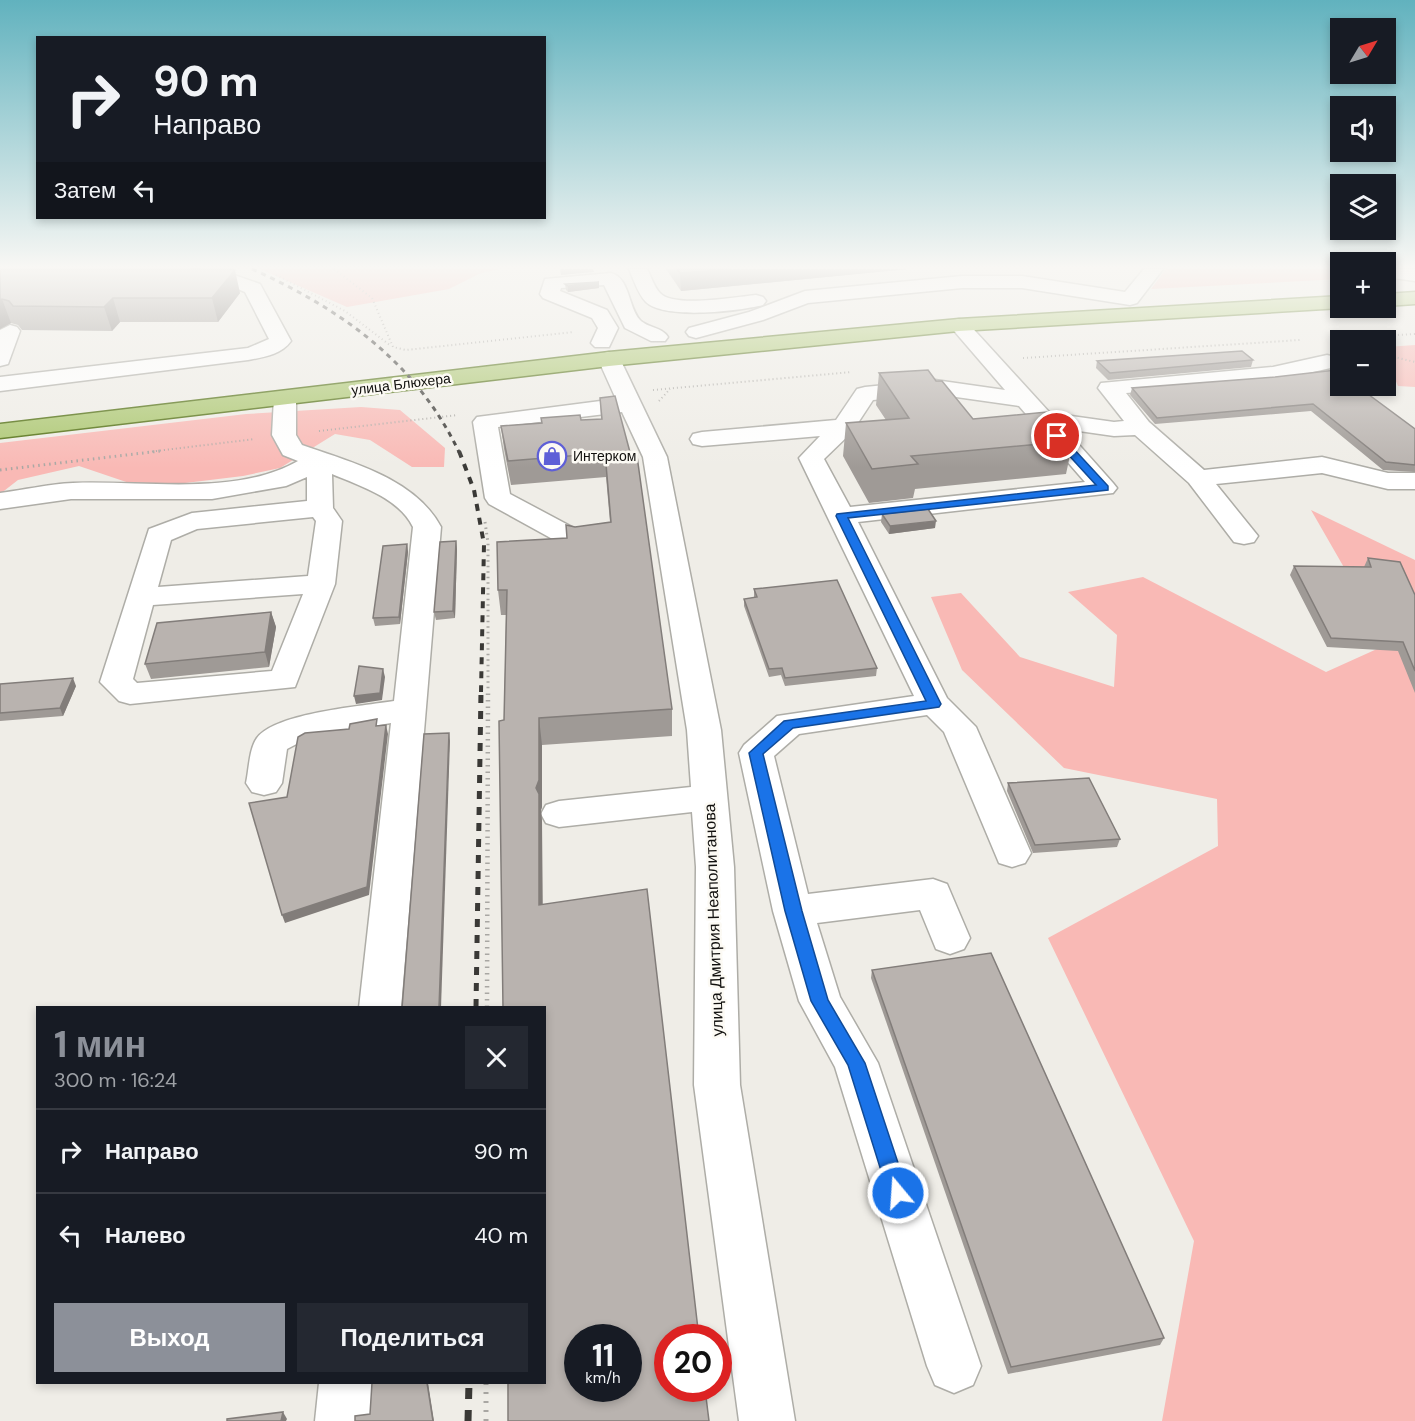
<!DOCTYPE html>
<html lang="ru">
<head>
<meta charset="utf-8">
<style>
  :root { --surface:#171b24; --page:#242831; --text:#f1f3f6; --muted:#9ea1a6; --line:#363941; --accent:#8c9099 }
  body { margin:0; font-family:"DM Sans",sans-serif; background:var(--page); color:var(--text); height:100vh; display:flex; flex-direction:column; font-size:22px; white-space:nowrap }
  * { box-sizing:border-box; margin:0 }
  p { font-size:20px; color:var(--muted) }
  .icon { flex:none; width:33px; height:33px; fill:none; stroke:currentColor; stroke-width:2; stroke-linecap:round; stroke-linejoin:round }
  .map { position:relative; flex:1; overflow:hidden }
  .panel { position:absolute; left:36px; top:1006px; width:510px; height:378px; display:flex; flex-direction:column; background:var(--surface); border-radius:0px; box-shadow:0 3px 9px #0003 }
  .panel>* { flex:none }
  .top-card { position:absolute; left:36px; top:36px; width:510px; height:183px; border-radius:0px; box-shadow:0 3px 9px #0003; background:#171b24; color:var(--text); overflow:hidden }
  .needle { width:39px; rotate:52deg }
  .tools { position:absolute; left:1330px; top:18px; display:grid; gap:12px }
  .tools a { display:grid; place-items:center; width:66px; height:66px; border-radius:0px; background:var(--surface); box-shadow:0 3px 9px #0003; font-size:30px }
  .speed { position:absolute; left:564px; top:1324px; display:flex; gap:12px; font-size:30px; font-weight:700; text-align:center }
  .speed>* { display:grid; place-content:center; width:78px; height:78px; border-radius:50%; background:var(--surface); box-shadow:0 3px 9px #0003; line-height:1 }
  .speed small { font-size:15px; font-weight:400 }
  .speed .limit { border:9px solid #d22; background:#fff; color:#111 }
  .pin { position:absolute; display:grid; place-items:center; width:51px; height:51px; color:#fff; margin:-26px; border:3px solid #fff; border-radius:50%; box-shadow:0 2px 6px #0007 }
  .me { position:absolute; width:66px; margin:-33px; rotate:342deg; stroke-linejoin:round; filter:drop-shadow(0 0 4px #0008) }
  .turn { display:flex; align-items:center; gap:21px; height:126px; padding:0 18px; font-size:27px }
  .turn .icon { width:78px; height:78px; stroke-width:2.5 }
  .turn b { display:block; font-size:42px; line-height:51px }
  .then { display:flex; align-items:center; height:57px; padding:0 18px; background:#0003; gap:12px; font-size:22px }
  .round { display:grid; place-items:center; flex:none; width:63px; height:63px; border-radius:0px; background:var(--page) }
  .overview { display:flex; align-items:center; justify-content:space-between; height:102px; padding:0 18px }
  h1 { font-size:36px; font-weight:800; line-height:45px; color:var(--accent) }
  .button { display:flex; gap:12px; margin-top:auto; padding:12px 18px }
  .button a { flex:1; height:69px; border-radius:0px; background:var(--accent); color:#fff; font-size:24px; font-weight:800; line-height:69px; text-align:center }
  .button a+a { background:var(--page); color:var(--text) }
  ul { padding:0; list-style:none }
  li { display:flex; align-items:center; gap:18px; height:84px; padding:0 18px; border-top:2px solid var(--line) }
  li div { flex:1 }
  li b { display:block; font-size:22px }
  li em { font-style:normal }
  .map>svg:first-child { display:block }
  .green { fill:#f9b9b5 }
  .lines { fill:none; stroke-linecap:round; stroke-linejoin:round }
  .minor-casing { stroke:#aeada7; stroke-width:3 }
  .major-casing { stroke:#516f11; stroke-width:3 }
  .path-far3 { stroke:#a9a7a3; stroke-width:2; stroke-dasharray:1 3; stroke-linecap:butt }
  .path-far2 { stroke:#a9a7a3; stroke-width:3; stroke-dasharray:1.5 4; stroke-linecap:butt }
  .path-far1 { stroke:#a9a7a3; stroke-width:4.5; stroke-dasharray:1.5 5; stroke-linecap:butt }
  .path { stroke:#a9a7a3; stroke-width:5; stroke-dasharray:2 7; stroke-linecap:butt }
  .minor { fill:#fff; fill-rule:evenodd }
  .major { fill:#acc771; fill-rule:evenodd }
  .rail-far3 { stroke:#3a3936; stroke-width:3; stroke-dasharray:5 5; stroke-linecap:butt }
  .rail-far2 { stroke:#3a3936; stroke-width:4; stroke-dasharray:7 7; stroke-linecap:butt }
  .rail-far1 { stroke:#3a3936; stroke-width:5; stroke-dasharray:8 8; stroke-linecap:butt }
  .rail { stroke:#3a3936; stroke-width:7; stroke-dasharray:11 11; stroke-linecap:butt }
  .wall { fill:#9f9a96 }
  .shaded-wall { fill:#827d7a }
  .building { fill:#b9b3af; stroke:#827d7a; stroke-width:1.5; fill-rule:evenodd }
  .route { fill:#1a73e8; stroke:#114b97; stroke-width:1.5 }
  .labels { text-anchor:middle; stroke-width:5; stroke-linejoin:round; paint-order:stroke }
  .far-street-label { font-size:14px; fill:#11100e; stroke:#fcfaf4 }
  .far-poi-label { font-size:14px; fill:#11100e; stroke:#fcfaf4; text-anchor:start }
  .street-label { font-size:16px; fill:#11100e; stroke:#fcfaf4 }
</style>
</head>
<body>
<div class="map">
<svg width="1415" height="1421" viewBox="0 0 1415 1421">
  <rect width="100%" height="100%" fill="#efede7"/>
  <!-- green -->
  <g class="green">
    <polygon points="260,269 500,269 481,273 449,289 347,307"/>
    <polygon points="1166,269 1341,269 1341,279 1151,289"/>
    <polygon points="1415,345 1415,387 1398,386 1386,359 1386,347"/>
    <polygon points="361,407 400,410 445,448 444,467 412,467 370,440 335,434 280,468 243,476 144,488 79,466 18,480 0,494 0,443 246,414"/>
    <polygon points="1311,510 1415,560 1415,1421 1162,1421 1194,1241 1048,938 1218,846 1217,799 1064,768 962,670 931,597 961,593 1020,657 1114,687 1117,635 1068,592 1143,577 1326,672 1388,644"/>
  </g>
  <g class="lines">
    <!-- minor casing -->
    <g class="minor-casing">
      <g id="minor">
        <path d="M194,269L231,274L260,284L291,341C281,355 264,357 248,360L0,391V377L248,348L269,339L245,292L228,285L187,279L185,275Z"/>
        <path d="M629,269H647C651,276 654,287 660,293C673,308 736,297 756,295L763,297L766,301L763,305C739,311 665,320 646,302C638,294 634,280 629,269Z"/>
        <polygon points="1144,269 1163,269 1137,303 1130,305 1022,288 962,288 808,303 763,320 696,338 689,336 686,332 689,328 749,312 805,291 962,276 1022,276 1125,292"/>
        <polygon points="1386,269 1415,269 1415,281 1386,277"/>
        <path d="M611,273C630,278 628,307 640,320C648,328 662,327 668,337L665,341H651L625,328L604,285L561,288L560,291L607,310L618,328L609,347H595L591,343L598,328L592,318L543,298L540,294L545,279Z"/>
        <path d="M959,319L966,321L1050,413L1114,422L1124,421L1098,388L1101,383L1273,367L1327,355L1335,357L1338,362L1335,367L1273,381L1126,393L1149,422L1204,470L1322,457L1388,473H1415V489H1388L1322,473L1216,484L1258,536L1254,542L1244,544L1234,542L1189,483L1135,435L1114,436L1065,429L1113,483L1117,488L1113,493L858,522L947,698L976,727L1031,853L1025,863L1012,867L999,863L944,732L927,715L799,734L774,756L808,894L933,879L947,884L970,938L964,949L950,954L936,949L920,910L817,923L840,997L878,1063L981,1366L973,1385L954,1393L935,1385L927,1366L835,1067L799,1001L773,911L739,753L744,745L777,716L914,696L799,458L820,436L702,446L693,444L690,439L693,434L702,432L836,420L857,389L865,387L935,380L1005,390L949,325L952,321ZM935,394L1019,406L1085,482L850,507L824,459L852,432L873,400Z"/>
        <polygon points="10,325 17,327 20,331 8,364 0,366 0,330"/>
        <polygon points="609,352 617,354 620,359 667,457 721,730 734,867 740,1085 795,1421 739,1421 694,1085 696,867 692,812 559,827 546,823 541,814 546,805 559,801 691,787 687,730 643,457 622,412 498,427 510,494 587,535 591,541 587,547 577,549 567,547 489,504 485,498 473,422 477,417 616,399 598,359 601,354"/>
        <path d="M285,391L293,393L296,398V435L302,445C350,462 415,478 441,527L401,1008H359L391,723L312,736L287,749L282,783L276,792L264,795L252,792L246,783C249,770 249,749 257,738C275,713 363,706 394,701L413,527C399,498 360,486 332,474L333,508L342,521L335,584L295,687L130,704L119,701L100,682L149,529L192,513L307,501V477L286,486L212,499H71L0,509V493C24,490 49,484 73,483C144,480 235,497 298,461L283,455L272,435L274,398L277,393ZM313,517L316,521L308,576L158,587L171,540L197,529ZM303,594L272,671L137,683L133,679L153,605Z"/>
        <polygon points="319,1383 373,1383 371,1421 315,1421"/>
      </g>
    </g>
    <!-- major casing -->
    <g class="major-casing">
      <g id="major">
        <polygon points="1415,292 1415,304 1386,306 1386,294"/>
        <polygon points="1341,296 1341,308 959,331 609,366 0,438 0,424 609,352 959,319"/>
      </g>
    </g>
    <!-- path-far3 -->
    <g class="path-far3">
      <polyline points="334,269 372,298 393,347 406,350 574,332"/>
      <polyline points="276,275 345,311 391,346"/>
      <polyline points="1338,338 1415,334"/>
      <polyline points="1386,355 1415,362"/>
      <polyline points="1023,358 1300,340"/>
      <polyline points="653,390 852,372"/>
      <polyline points="659,401 670,389"/>
      <polyline points="319,431 458,415"/>
      <polyline points="148,452 255,439"/>
    </g>
    <!-- path-far2 -->
    <g class="path-far2">
      <polyline points="0,470 160,451"/>
      <polyline points="485,522 488,543 488,692"/>
    </g>
    <!-- path-far1 -->
    <polyline class="path-far1" points="487,1007 488,691"/>
    <!-- path -->
    <polyline class="path" points="486,1383 486,1421"/>
    <!-- minor -->
    <use href="#minor" class="minor"/>
    <!-- major -->
    <use href="#major" class="major"/>
    <!-- rail-far3 -->
    <path class="rail-far3" d="M252,269C341,309 416,362 459,452"/>
    <!-- rail-far2 -->
    <polyline class="rail-far2" points="459,451 474,490 484,544 481,692"/>
    <!-- rail-far1 -->
    <polyline class="rail-far1" points="476,1007 481,691"/>
    <!-- rail -->
    <polyline class="rail" points="468,1421 469,1383"/>
  </g>
  <!-- wall -->
  <g class="wall">
    <polygon points="0,269 240,293 218,322 120,322 112,331 22,330 18,325 11,323 0,329"/>
    <polygon points="666,269 908,269 681,291"/>
    <polygon points="565,284 599,288 568,292 566,290"/>
    <polygon points="1253,360 1251,367 1108,380 1096,368 1097,361"/>
    <polygon points="879,373 936,381 973,419 1073,441 1066,474 915,489 913,498 869,503 843,456 846,423 886,420 876,405"/>
    <polygon points="1275,377 1415,429 1415,472 1383,470 1311,411 1155,424 1130,395 1132,388"/>
    <polygon points="600,398 672,709 672,736 542,745 542,807 541,810 542,821 508,1421 504,720 506,615 501,615 498,590 567,538 575,527 610,522 606,477 511,485 504,449 501,426 601,419"/>
    <polygon points="882,514 935,528 889,534 881,522"/>
    <polygon points="456,541 457,549 455,618 436,620 434,612"/>
    <polygon points="407,544 408,552 400,624 375,626 373,618"/>
    <polygon points="1368,558 1415,595 1415,693 1398,651 1327,647 1290,575 1294,566 1364,567"/>
    <polygon points="754,589 877,668 876,676 785,686 781,675 769,677 744,606 744,599 754,598"/>
    <polygon points="271,612 276,627 269,667 151,679 145,664"/>
    <polygon points="0,684 76,686 63,716 0,721"/>
    <polygon points="1008,783 1120,839 1117,847 1033,853 1007,791"/>
    <polygon points="872,970 1164,1338 1160,1345 1008,1374 871,978"/>
  </g>
  <!-- shaded-wall -->
  <g class="shaded-wall">
    <polygon points="560,269 593,269 594,272 561,275"/>
    <polygon points="729,269 908,269 681,291 680,273"/>
    <polygon points="235,270 240,293 218,322 212,298"/>
    <polygon points="599,282 599,288 568,292 568,286"/>
    <polygon points="113,298 120,322 112,331 104,307"/>
    <polygon points="2,299 11,323 0,329 0,300"/>
    <polygon points="936,521 935,528 889,534 890,526"/>
    <polygon points="456,541 457,549 455,618 453,611"/>
    <polygon points="407,544 408,552 400,624 399,617"/>
    <polygon points="271,612 276,627 269,667 265,652"/>
    <polygon points="383,669 385,677 382,700 356,704 354,696"/>
    <polygon points="73,678 76,686 63,716 60,708"/>
    <polygon points="539,718 542,745 542,807 541,810 542,821 543,932 539,905 536,788"/>
    <polygon points="386,725 388,734 369,895 285,923 282,915"/>
    <polygon points="449,733 450,741 441,1008 439,1008"/>
    <polygon points="427,1383 428,1383 434,1421 433,1421"/>
    <polygon points="283,1412 287,1419 286,1421 281,1421"/>
  </g>
  <!-- building -->
  <g class="building">
    <polygon points="0,269 228,269 235,270 212,298 113,298 104,307 13,306 9,301 2,299 0,300"/>
    <polygon points="677,269 729,269 680,273"/>
    <polygon points="599,282 568,286 565,284"/>
    <polygon points="1242,351 1253,360 1110,373 1097,361"/>
    <polygon points="928,370 936,381 942,381 973,419 1047,412 1073,441 911,456 918,464 872,469 846,423 909,418 879,373"/>
    <polygon points="1336,370 1341,373 1341,386 1357,386 1415,429 1415,465 1386,462 1313,404 1157,418 1132,388 1275,377"/>
    <path d="M615,396L631,456H637L672,709L539,718V780L536,788L539,794V905L647,889L699,1338H668V1389H705L709,1421H508V1383H544V1008H503L499,721L504,720L507,590H498L497,542L567,538L566,525L575,527L611,522L605,453L508,461L501,426L542,423L541,418L580,415L581,420L602,419L600,398ZM578,1338H628V1389H578Z"/>
    <polygon points="928,509 936,521 890,526 882,514"/>
    <polygon points="456,541 453,611 434,612 440,542"/>
    <polygon points="407,544 399,617 373,618 383,546"/>
    <polygon points="1368,558 1400,562 1415,595 1415,671 1403,642 1331,638 1294,566 1371,567"/>
    <polygon points="837,580 877,668 785,678 782,668 769,669 744,599 757,597 754,589"/>
    <polygon points="271,612 265,652 145,664 157,623"/>
    <polygon points="359,666 383,669 380,693 354,696"/>
    <polygon points="73,678 60,708 0,713 0,684"/>
    <polygon points="377,719 376,726 386,725 367,887 282,915 249,803 287,797 298,737 305,733 349,729 350,724"/>
    <polygon points="449,733 439,1008 402,1008 424,734"/>
    <polygon points="1089,778 1120,839 1035,845 1008,783"/>
    <polygon points="991,953 1164,1338 1011,1367 872,970"/>
    <polygon points="372,1383 427,1383 433,1421 355,1421 355,1416 370,1414"/>
    <polygon points="283,1412 281,1421 227,1421 227,1419"/>
  </g>
  <!-- sky -->
  <linearGradient id="sky" x2="0" y2="1"><stop stop-color="#61b2be"/><stop offset="0.57" stop-color="#f8f7f4"/><stop offset="1" stop-color="#f8f7f4" stop-opacity="0"/></linearGradient>
  <rect width="1415" height="468" fill="url(#sky)"/>
  <!-- route -->
  <polygon class="route" points="1053,434 1060,434 1108,486 1108,490 848,518 941,704 939,707 793,728 763,754 802,911 828,1000 865,1063 908,1193 905,1200 898,1203 891,1200 888,1193 848,1065 811,1001 785,911 749,753 784,721 926,701 836,516 837,514 1096,485 1053,438"/>
  <!-- icons -->
  <defs>
    <g id="shop-ring" transform="scale(1.5)"><circle r="9.5" fill="#fcfaf4" stroke="#5e5fd7" stroke-width="1.5"/><path d="M-5-2.5h2.3a2.7 3.5 0 0 1 5.4 0H5L5.5 6h-11ZM-1.5-2.5h3a1.5 2.3 0 0 0-3 0Z" fill="#5e5fd7"/></g>
  </defs>
  <g fill-rule="evenodd">
    <use href="#shop-ring" x="552" y="456"/>
  </g>
  <g class="labels">
    <!-- far-street labels -->
    <g class="far-street-label">
      <text transform="translate(401 384) rotate(-7)" y="5">улица Блюхера</text>
    </g>
    <!-- far-poi labels -->
    <g class="far-poi-label">
      <text x="573" y="461">Интерком</text>
    </g>
    <!-- street labels -->
    <g class="street-label">
      <text transform="translate(713 920) rotate(-92)" y="6">улица Дмитрия Неаполитанова</text>
    </g>
  </g>
</svg>
<div class="tools">
<a><svg class="needle" viewBox="-14 -14 28 28"><path d="M0-13l5 13h-10z" fill="#e53935"/><path d="M0 13l5-13h-10z" fill="#9ea1a6"/></svg></a>
<a><svg class="icon" aria-label="sound" viewBox="0 0 24 24"><path d="M4 9h4l5-4v14l-5-4H4zM17 9q2 3 0 6"/></svg></a>
<a><svg class="icon" aria-label="layers" viewBox="0 0 24 24"><path d="M12 4l9 5-9 5-9-5zM3 14l9 5 9-5"/></svg></a>
<a>+</a>
<a>−</a>
</div>
<div class="speed"><div>11<small>km/h</small></div><div class="limit">20</div></div>
<div class="pin" style="left:1057px;top:436px;background:#d93025"><svg class="icon" aria-label="arrive" viewBox="0 0 24 24"><path d="M6 21V4h12l-3 4 3 4H6"/></svg></div>
<svg class="me" style="left:898px;top:1193px" viewBox="-20 -20 40 40"><circle r="17" fill="#1a73e8" stroke="#fff" stroke-width="3"/><path d="M0-11L8 9 0 5-8 9z" fill="#fff"/></svg>
<div class="top-card">
<div class="turn"><svg class="icon" aria-label="right" viewBox="0 0 24 24"><path d="M7 20v-9h11M14 6l5 5-5 5"/></svg><div><b>90 m</b>Направо</div></div>
<div class="then">Затем<svg class="icon" aria-label="left" viewBox="0 0 24 24"><path d="M17 20v-9H6M10 6l-5 5 5 5"/></svg></div>
</div>
<section class="panel">
<div class="overview"><div><h1>1 мин</h1><p>300 m · 16:24</p></div><a class="round"><svg class="icon" aria-label="close" viewBox="0 0 24 24"><path d="M6 6l12 12M18 6L6 18"/></svg></a></div>
<ul>
<li><svg class="icon" aria-label="right" viewBox="0 0 24 24"><path d="M7 20v-9h11M14 6l5 5-5 5"/></svg><div><b>Направо</b></div><em>90 m</em></li>
<li><svg class="icon" aria-label="left" viewBox="0 0 24 24"><path d="M17 20v-9H6M10 6l-5 5 5 5"/></svg><div><b>Налево</b></div><em>40 m</em></li>
</ul>
<div class="button"><a>Выход</a><a>Поделиться</a></div>
</section>
</div>
</body>
</html>
